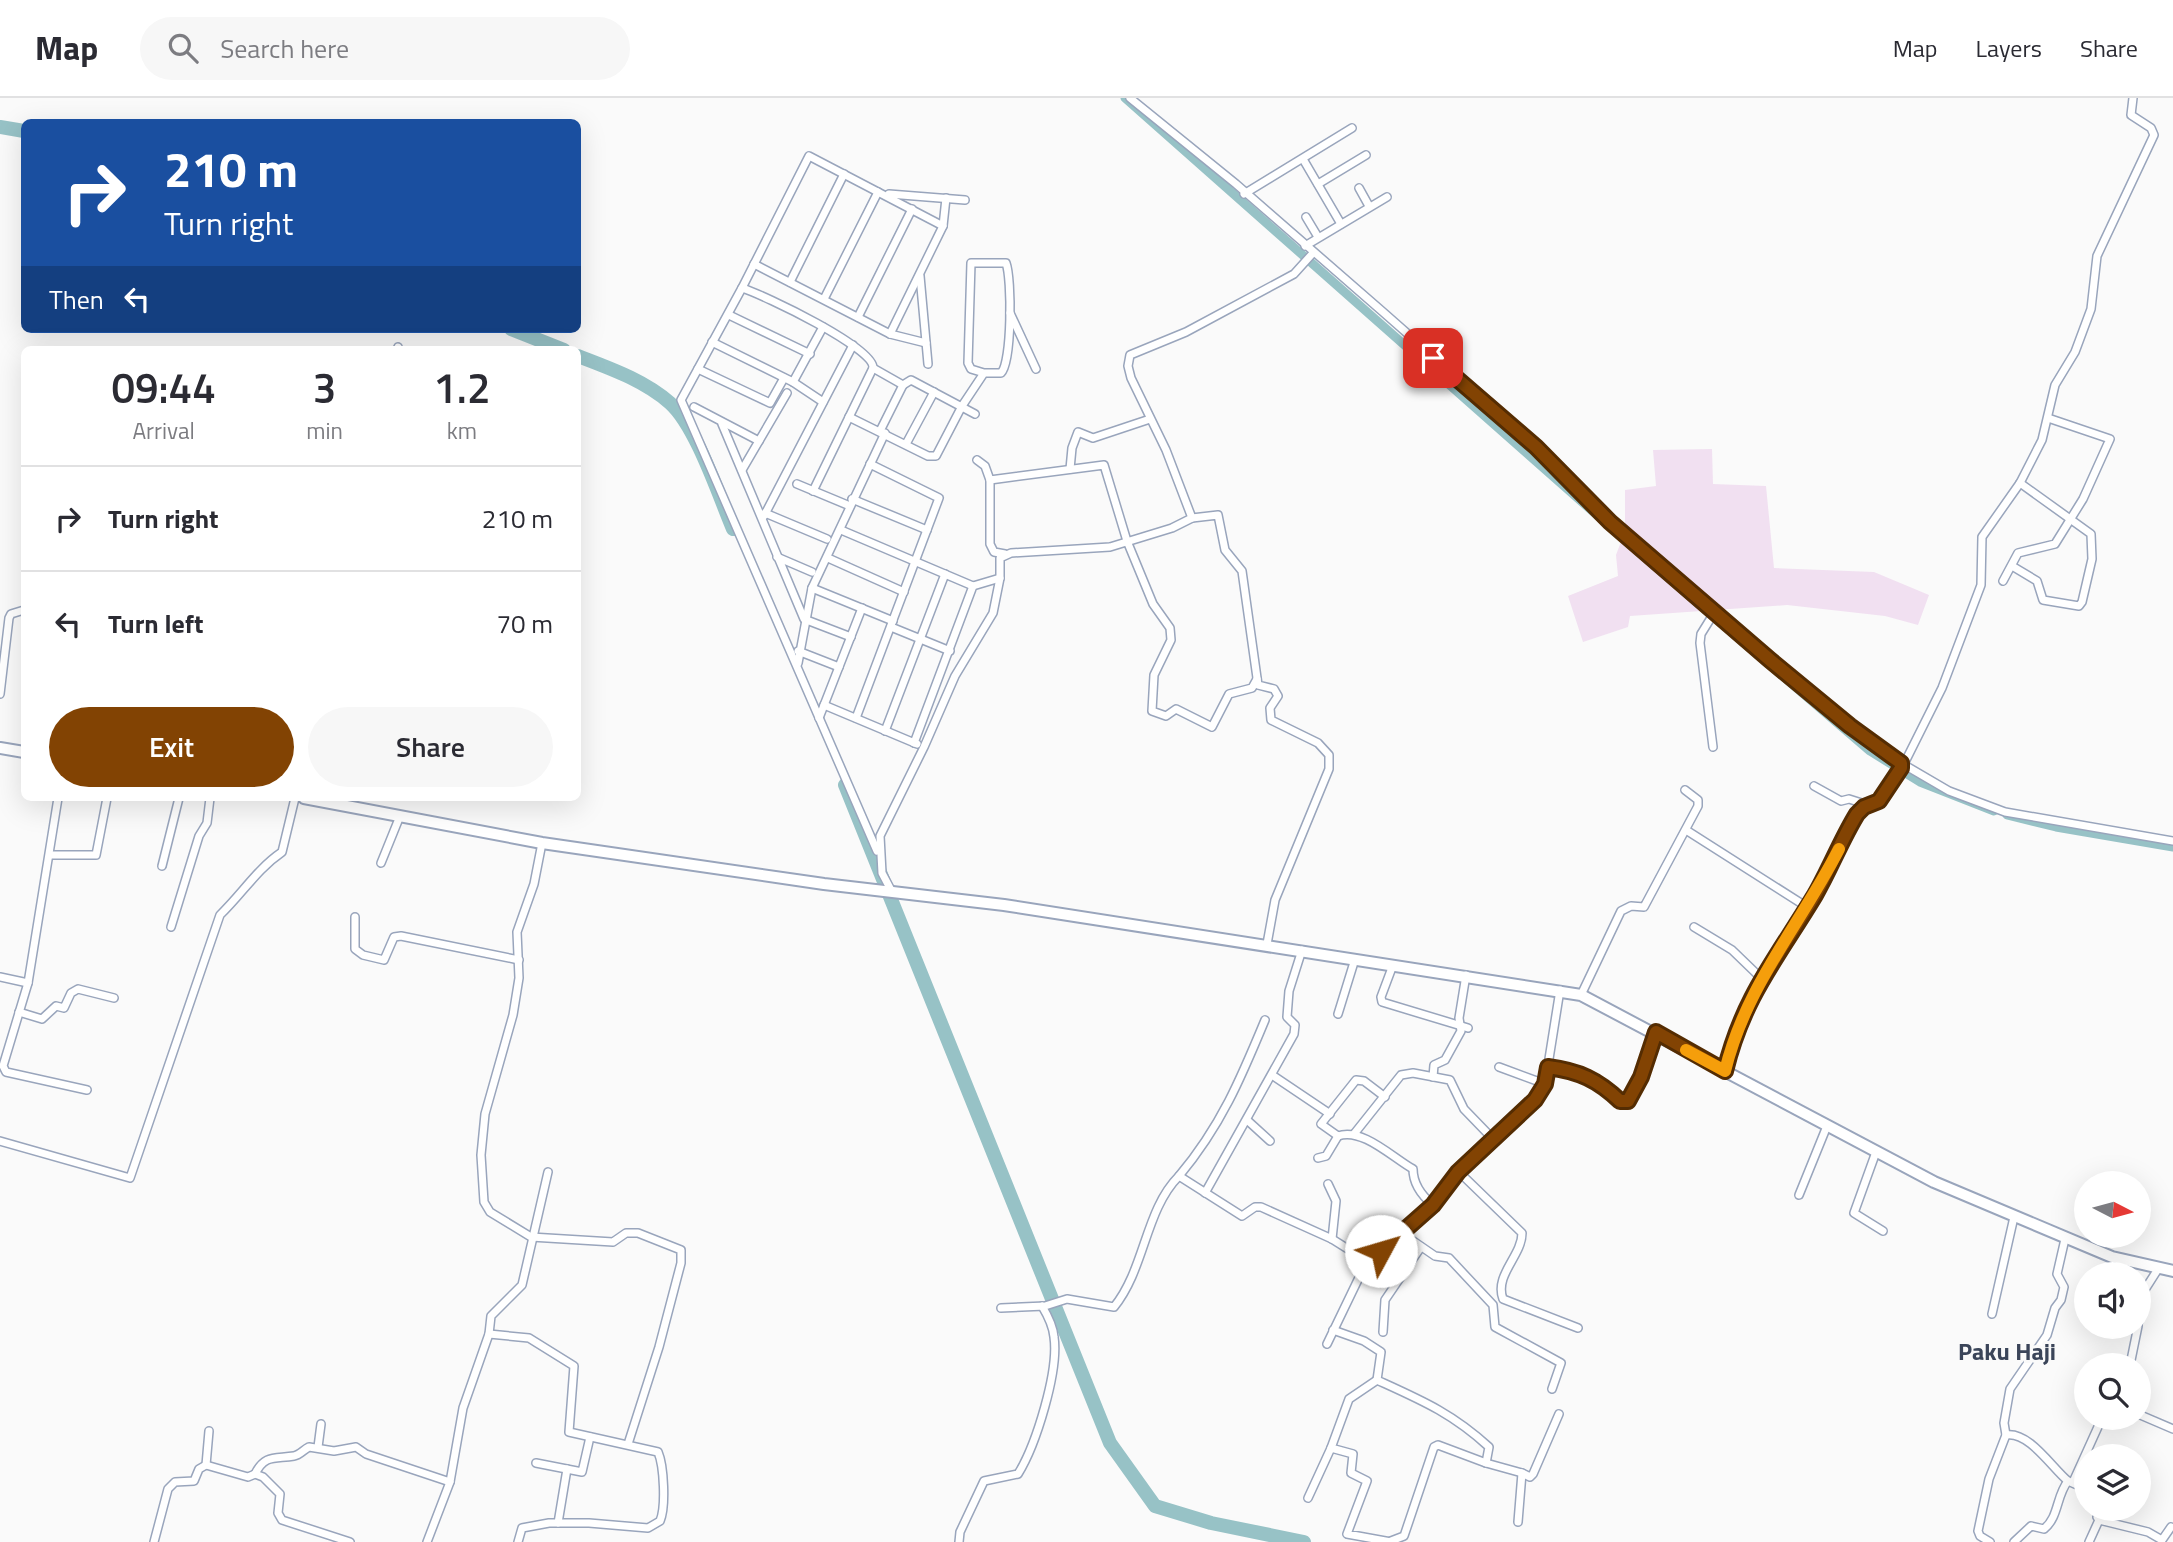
<!DOCTYPE html>
<html lang="en">
<head>
<meta charset="utf-8">
<style>
  :root { --surface:#fff; --page:#f7f7f7; --text:#2b2b33; --muted:#7c7c81; --line:#e1e1e2; --accent:#824303 }
  body { margin:0; font-family:"Titillium Web",sans-serif; background:var(--page); color:var(--text); height:100vh; display:flex; flex-direction:column; font-size:26px; white-space:nowrap }
  * { box-sizing:border-box; margin:0 }
  p { font-size:23px; color:var(--muted) }
  .icon { flex:none; width:38px; height:38px; fill:none; stroke:currentColor; stroke-width:2; stroke-linecap:round; stroke-linejoin:round }
  .map { position:relative; flex:1; overflow:hidden }
  .details { position:absolute; left:21px; top:248px; width:560px; height:455px; display:flex; flex-direction:column; background:var(--surface); border-radius:10px; box-shadow:0 7px 28px #0002 }
  .details>* { flex:none }
  .guide { position:absolute; left:21px; top:21px; width:560px; height:214px; border-radius:10px; box-shadow:0 7px 28px #0002; background:#1a4fa0; color:#fff; overflow:hidden }
  .needle { width:46px; rotate:96deg }
  .fabs { position:absolute; left:2074px; top:1073px; display:grid; gap:14px }
  .fabs a { display:grid; place-items:center; width:77px; height:77px; border-radius:50%; background:var(--surface); box-shadow:0 7px 28px #0002; font-size:35px }
  .pin { position:absolute; display:grid; place-items:center; width:60px; height:60px; color:#fff; margin:-30px; border-radius:14px; box-shadow:0 4px 10px #0006 }
  .me { position:absolute; width:77px; margin:-38px; rotate:51deg; stroke-linejoin:round; filter:drop-shadow(0 0 5px #0008) }
  .turn { display:flex; align-items:center; gap:24px; height:147px; padding:0 28px; font-size:32px }
  .turn .icon { width:91px; height:91px; stroke-width:2.5 }
  .turn b { display:block; font-size:49px; line-height:60px }
  .then { display:flex; align-items:center; height:66px; padding:0 28px; background:#0003; gap:14px; font-size:26px }
  .eta { display:flex; justify-content:space-evenly; align-items:center; height:119px; text-align:center }
  .eta b { font-size:42px; font-weight:600; line-height:49px }
  .button { display:flex; gap:14px; margin-top:auto; padding:14px 28px }
  .button a { flex:1; height:80px; border-radius:42px; background:var(--accent); color:#fff; font-size:28px; font-weight:600; line-height:80px; text-align:center }
  .button a+a { background:var(--page); color:var(--text) }
  ul { padding:0; list-style:none }
  li { display:flex; align-items:center; gap:21px; height:105px; padding:0 28px; border-top:2px solid var(--line) }
  li div { flex:1 }
  li b { display:block; font-size:26px }
  li em { font-style:normal }
  header { display:flex; align-items:center; gap:42px; box-sizing:border-box; height:98px; padding:0 35px; background:var(--surface); border-bottom:2px solid var(--line) }
  header strong { font-size:33px }
  nav { display:flex; gap:38px; margin-inline-start:auto; font-size:24px }
  .search { width:490px; height:63px; background:var(--page); display:flex; align-items:center; gap:18px; box-sizing:border-box; padding:0 24px; border-radius:38px; color:var(--muted); font-size:26px }
  .map>svg:first-child { display:block }
  .green { fill:#f1e0f1 }
  .lines { fill:none; stroke-linecap:round; stroke-linejoin:round }
  .canal { stroke:#97c2c6; stroke-width:9 }
  .river { stroke:#97c2c6; stroke-width:14 }
  .street-casing { stroke:#99a5bc; stroke-width:10 }
  .secondary-casing { stroke:#99a5bc; stroke-width:14 }
  .street { stroke:#fff; stroke-width:7 }
  .secondary { stroke:#fff; stroke-width:10 }
  .route-casing { stroke:#542c02; stroke-width:18 }
  .route { stroke:#824303; stroke-width:12 }
  .slow { stroke:#f59e0b; stroke-width:12 }
  .labels { text-anchor:middle; stroke-width:6; stroke-linejoin:round; paint-order:stroke }
  .quarter-label { font-size:24px; font-weight:bold; fill:#3b4559; stroke:#fafafa }
</style>
</head>
<body>
<header>
<strong>Map</strong>
<div class="search"><svg class="icon" aria-label="search" viewBox="0 0 24 24"><circle cx="10" cy="10" r="6"/><path d="M15 15l6 6"/></svg>Search here</div>
<nav><a>Map</a><a>Layers</a><a>Share</a></nav>
</header>
<div class="map">
<svg width="2173" height="1444" viewBox="0 0 2173 1444">
  <rect width="100%" height="100%" fill="#fafafa"/>
  <!-- green -->
  <polygon class="green" points="1712,351 1713,386 1766,388 1774,470 1874,474 1929,497 1918,527 1885,518 1787,507 1630,518 1628,529 1583,544 1568,498 1618,478 1616,457 1625,433 1625,392 1656,388 1653,352"/>
  <g class="lines">
    <!-- canal -->
    <g class="canal">
      <polyline points="1125,0 1659,472 1870,653 1920,684 1994,713"/>
      <polyline points="2007,717 2056,729 2173,749"/>
    </g>
    <!-- river -->
    <g class="river">
      <polyline points="0,29 24,33"/>
      <polyline points="511,231 564,252"/>
      <path d="M578,258C609,270 644,282 670,305C696,328 719,398 733,431"/>
      <polyline points="845,687 1110,1345 1155,1408 1211,1425 1304,1444"/>
    </g>
    <!-- street casing -->
    <g class="street-casing">
      <g id="street">
        <polyline points="1130,0 1236,86 1383,214 1536,349 1610,423 1770,562 1850,628 1901,665 1949,693 2005,714 2173,743"/>
        <polyline points="1303,61 1341,126"/>
        <polyline points="1318,86 1366,57"/>
        <polyline points="1359,90 1369,108"/>
        <polyline points="889,96 965,102"/>
        <polyline points="1244,96 1352,30"/>
        <polyline points="1306,119 1318,139"/>
        <polyline points="1305,148 1387,99"/>
        <polyline points="754,166 890,236 926,245"/>
        <polyline points="920,178 928,266"/>
        <polyline points="790,184 844,76"/>
        <polyline points="742,190 809,58 943,128"/>
        <polyline points="824,201 878,94"/>
        <polyline points="1010,215 1036,271"/>
        <polyline points="729,217 810,256"/>
        <polyline points="858,219 912,111"/>
        <polyline points="890,236 943,128 946,100"/>
        <polyline points="712,244 793,284 823,304"/>
        <polyline points="397,252 398,249"/>
        <polyline points="698,271 770,305 784,280"/>
        <polyline points="793,284 823,229"/>
        <polyline points="694,309 759,343"/>
        <path d="M849,319L928,358H936L962,308L984,275H1001C1012,264 1012,181 1006,165H971L968,265L971,271L984,275"/>
        <polyline points="722,326 804,521 851,539"/>
        <polyline points="880,333 903,287"/>
        <polyline points="906,346 934,294"/>
        <polyline points="977,362 985,368 990,382 1104,367 1127,443 1153,506 1170,530 1171,542 1154,577 1152,613 1166,618 1176,611 1212,629 1229,596 1252,590 1257,581"/>
        <polyline points="1070,371 1072,350 1078,334 1093,340 1150,321"/>
        <polyline points="742,372 787,295"/>
        <polyline points="990,382 990,446 994,454 1005,456"/>
        <polyline points="797,386 850,408"/>
        <polyline points="813,393 873,270"/>
        <polyline points="852,401 927,432"/>
        <polyline points="765,415 827,441"/>
        <polyline points="764,418 853,247"/>
        <polyline points="1192,420 1218,417 1225,452 1242,473 1258,587 1274,591 1278,598 1270,610 1271,622 1318,645 1329,657 1329,671 1275,802 1267,846"/>
        <polyline points="841,432 973,488"/>
        <polyline points="777,459 812,474"/>
        <polyline points="828,460 904,494"/>
        <polyline points="2012,468 2037,483 2043,502 2079,508 2082,504 2092,461 2091,436 2020,385"/>
        <polyline points="2003,483 2018,455 2055,446 2083,401 2110,341 2048,320"/>
        <polyline points="812,490 893,523"/>
        <polyline points="891,529 950,553"/>
        <polyline points="798,553 839,569"/>
        <polyline points="798,565 812,490 885,335"/>
        <polyline points="0,596 9,520 11,516 24,512"/>
        <polyline points="824,607 917,646"/>
        <polyline points="819,620 862,510"/>
        <polyline points="856,620 939,400 870,366"/>
        <polyline points="885,633 945,476"/>
        <polyline points="914,645 973,488 1000,480"/>
        <polyline points="1713,649 1700,545 1701,536 1714,515 1718,516"/>
        <polyline points="1814,688 1841,703 1849,701 1868,707"/>
        <polyline points="58,700 28,885 3,968 6,974 87,992"/>
        <polyline points="1686,732 1807,809"/>
        <polyline points="542,745 534,786 517,834 519,880 513,917 485,1016 481,1057 484,1104 490,1114 531,1139 613,1144 626,1135 638,1135 681,1152 681,1165 659,1249 628,1346"/>
        <path d="M877,753L681,302L742,190C764,197 875,250 873,270L903,287L911,282L975,316"/>
        <polyline points="51,757 96,757 107,700"/>
        <polyline points="381,765 400,718"/>
        <polyline points="162,768 179,700"/>
        <polyline points="892,794 882,775 880,738 924,649 955,578 993,515 1000,480 1000,460 1011,455 1110,449 1172,430 1192,420 1166,352 1131,280 1128,268 1130,257 1186,234 1294,176 1313,155"/>
        <polyline points="355,819 355,851 363,857 384,862 394,839 401,838 519,862"/>
        <polyline points="171,829 199,738 207,725 210,700"/>
        <polyline points="1694,829 1732,852 1761,880"/>
        <polyline points="1393,867 1381,899 1382,904 1468,930"/>
        <polyline points="0,879 28,885"/>
        <polyline points="1581,897 1621,813 1631,808 1644,809 1698,708 1698,702 1685,692"/>
        <polyline points="19,914 42,921 56,908 64,910 71,895 78,891 114,900"/>
        <polyline points="1338,916 1355,861"/>
        <polyline points="1499,969 1545,986"/>
        <path d="M1548,969C1580,973 1597,981 1620,1003H1628L1641,979L1655,934"/>
        <polyline points="1725,973 1733,942 1761,880 1815,797 1855,720 1864,709 1879,703 1897,680 1942,590 1981,487 1982,439 2020,385 2042,342 2055,287 2075,254 2091,211 2097,158 2154,37 2151,30 2131,17 2133,0"/>
        <polyline points="1272,977 1330,1016"/>
        <polyline points="1433,979 1434,967 1445,962 1461,933 1459,920 1466,877"/>
        <path d="M1385,999L1364,983L1356,982L1321,1026L1338,1038C1362,1029 1393,1060 1413,1071C1413,1086 1421,1097 1433,1107"/>
        <polyline points="1247,1022 1270,1043"/>
        <polyline points="1354,1036 1401,977 1413,975 1450,982 1464,1011 1493,1041"/>
        <path d="M0,1043L130,1080L220,817C242,796 257,771 282,754L295,700"/>
        <polyline points="1876,1054 1854,1115 1883,1133"/>
        <polyline points="1318,1060 1326,1058 1338,1038"/>
        <path d="M1459,1074L1522,1135C1522,1158 1494,1177 1503,1201L1578,1230"/>
        <path d="M1179,1078C1221,1028 1241,980 1265,922"/>
        <polyline points="1328,1086 1336,1103 1332,1141"/>
        <polyline points="1205,1095 1294,936 1295,927 1287,919 1289,893 1302,852"/>
        <polyline points="1799,1097 1827,1028"/>
        <polyline points="1403,1136 1435,1158 1449,1160 1493,1207 1495,1229 1561,1265 1552,1291"/>
        <path d="M1001,1210L1045,1208L1067,1201L1114,1209C1145,1171 1145,1112 1179,1078L1242,1118L1255,1109H1261L1332,1141L1367,1163"/>
        <polyline points="1992,1216 2014,1119"/>
        <polyline points="2138,1226 2144,1193 2158,1171"/>
        <path d="M1333,1232L1364,1243L1381,1254L1377,1282C1421,1302 1452,1315 1489,1349L1486,1365L1522,1375L1518,1424"/>
        <polyline points="1383,1234 1385,1202 1421,1149"/>
        <path d="M489,1236L529,1240L574,1268L569,1334L658,1354C664,1368 666,1409 660,1423L648,1430L589,1425H549L522,1430L518,1444"/>
        <polyline points="1327,1246 1367,1163 1395,1143 1433,1107 1459,1074 1535,1002 1545,986 1560,892"/>
        <polyline points="2130,1267 2138,1228"/>
        <polyline points="1377,1282 1349,1301 1331,1350 1353,1356 1351,1375 1367,1383 1347,1436 1391,1444"/>
        <polyline points="2138,1316 2173,1331"/>
        <path d="M2006,1337C2029,1333 2052,1370 2068,1383"/>
        <polyline points="318,1349 321,1326"/>
        <polyline points="536,1365 582,1374 590,1339"/>
        <polyline points="206,1367 209,1333"/>
        <polyline points="1522,1375 1530,1379 1533,1376 1559,1316"/>
        <path d="M255,1376C265,1356 275,1361 294,1358C300,1357 303,1352 309,1349L334,1353L356,1349L366,1356L450,1384"/>
        <polyline points="2073,1384 2102,1320"/>
        <polyline points="1308,1400 1331,1350"/>
        <polyline points="2099,1422 2148,1434 2162,1442 2171,1429"/>
        <polyline points="558,1425 567,1371"/>
        <polyline points="1391,1443 1404,1438 1434,1349 1438,1347 1486,1365"/>
        <polyline points="154,1444 168,1391 175,1384 194,1383 199,1371 206,1367 248,1379 255,1376 263,1379 280,1396 278,1415 282,1422 350,1444"/>
        <polyline points="427,1444 450,1384 463,1310 489,1236 491,1218 522,1187 548,1074"/>
        <path d="M959,1444L960,1434L984,1383L1018,1376C1036,1347 1059,1273 1054,1239C1053,1228 1048,1218 1042,1208"/>
        <polyline points="1990,1444 1980,1438 1978,1433 1989,1381 2006,1337 2004,1325 2010,1291 2047,1237 2055,1210 2061,1202 2064,1189 2057,1176 2065,1141"/>
        <path d="M2014,1444L2031,1428L2044,1431C2059,1419 2056,1398 2068,1383L2086,1391"/>
        <polyline points="2089,1444 2099,1422 2097,1419 2100,1410"/>
      </g>
    </g>
    <!-- secondary casing -->
    <g class="secondary-casing">
      <g id="secondary">
        <polyline points="0,650 24,654"/>
        <polyline points="304,700 542,745 824,786 1004,807 1581,897 1934,1084 2112,1159 2173,1173"/>
      </g>
    </g>
    <!-- street -->
    <use href="#street" class="street"/>
    <!-- secondary -->
    <use href="#secondary" class="secondary"/>
  </g>
  <g class="lines">
    <!-- route casing -->
    <g class="route-casing">
      <path id="route" d="M1381,1153L1433,1107L1458,1074L1535,1002L1545,986L1548,969C1579,973 1598,982 1620,1003H1628L1641,979L1656,934L1725,973C1743,899 1777,860 1815,797C1830,771 1841,742 1857,716L1864,709L1879,703L1901,670V665L1850,628L1770,562L1610,424L1536,349L1433,260"/>
    </g>
    <!-- route -->
    <use href="#route" class="route"/>
    <!-- slow -->
    <path class="slow" d="M1686,952L1725,973C1746,887 1799,829 1839,751"/>
  </g>
  <g class="labels">
    <!-- quarter labels -->
    <g class="quarter-label">
      <text x="2007" y="1262">Paku Haji</text>
    </g>
  </g>
</svg>
<div class="fabs">
<a><svg class="needle" viewBox="-14 -14 28 28"><path d="M0-13l5 13h-10z" fill="#e53935"/><path d="M0 13l5-13h-10z" fill="#7c7c81"/></svg></a>
<a><svg class="icon" aria-label="sound" viewBox="0 0 24 24"><path d="M4 9h4l5-4v14l-5-4H4zM17 9q2 3 0 6"/></svg></a>
<a><svg class="icon" aria-label="search" viewBox="0 0 24 24"><circle cx="10" cy="10" r="6"/><path d="M15 15l6 6"/></svg></a>
<a><svg class="icon" aria-label="layers" viewBox="0 0 24 24"><path d="M12 4l9 5-9 5-9-5zM3 14l9 5 9-5"/></svg></a>
</div>
<div class="pin" style="left:1433px;top:260px;background:#d93025"><svg class="icon" aria-label="arrive" viewBox="0 0 24 24"><path d="M6 21V4h12l-3 4 3 4H6"/></svg></div>
<svg class="me" style="left:1381px;top:1153px" viewBox="-20 -20 40 40"><circle r="19" fill="#fff"/><path d="M0-13L10 11 0 6-10 11z" fill="#824303"/></svg>
<div class="guide">
<div class="turn"><svg class="icon" aria-label="right" viewBox="0 0 24 24"><path d="M7 20v-9h11M14 6l5 5-5 5"/></svg><div><b>210 m</b>Turn right</div></div>
<div class="then">Then<svg class="icon" aria-label="left" viewBox="0 0 24 24"><path d="M17 20v-9H6M10 6l-5 5 5 5"/></svg></div>
</div>
<section class="details">
<div class="eta">
<div><b>09:44</b><p>Arrival</p></div>
<div><b>3</b><p>min</p></div>
<div><b>1.2</b><p>km</p></div>
</div>
<ul>
<li><svg class="icon" aria-label="right" viewBox="0 0 24 24"><path d="M7 20v-9h11M14 6l5 5-5 5"/></svg><div><b>Turn right</b></div><em>210 m</em></li>
<li><svg class="icon" aria-label="left" viewBox="0 0 24 24"><path d="M17 20v-9H6M10 6l-5 5 5 5"/></svg><div><b>Turn left</b></div><em>70 m</em></li>
</ul>
<div class="button"><a>Exit</a><a>Share</a></div>
</section>
</div>
</body>
</html>
